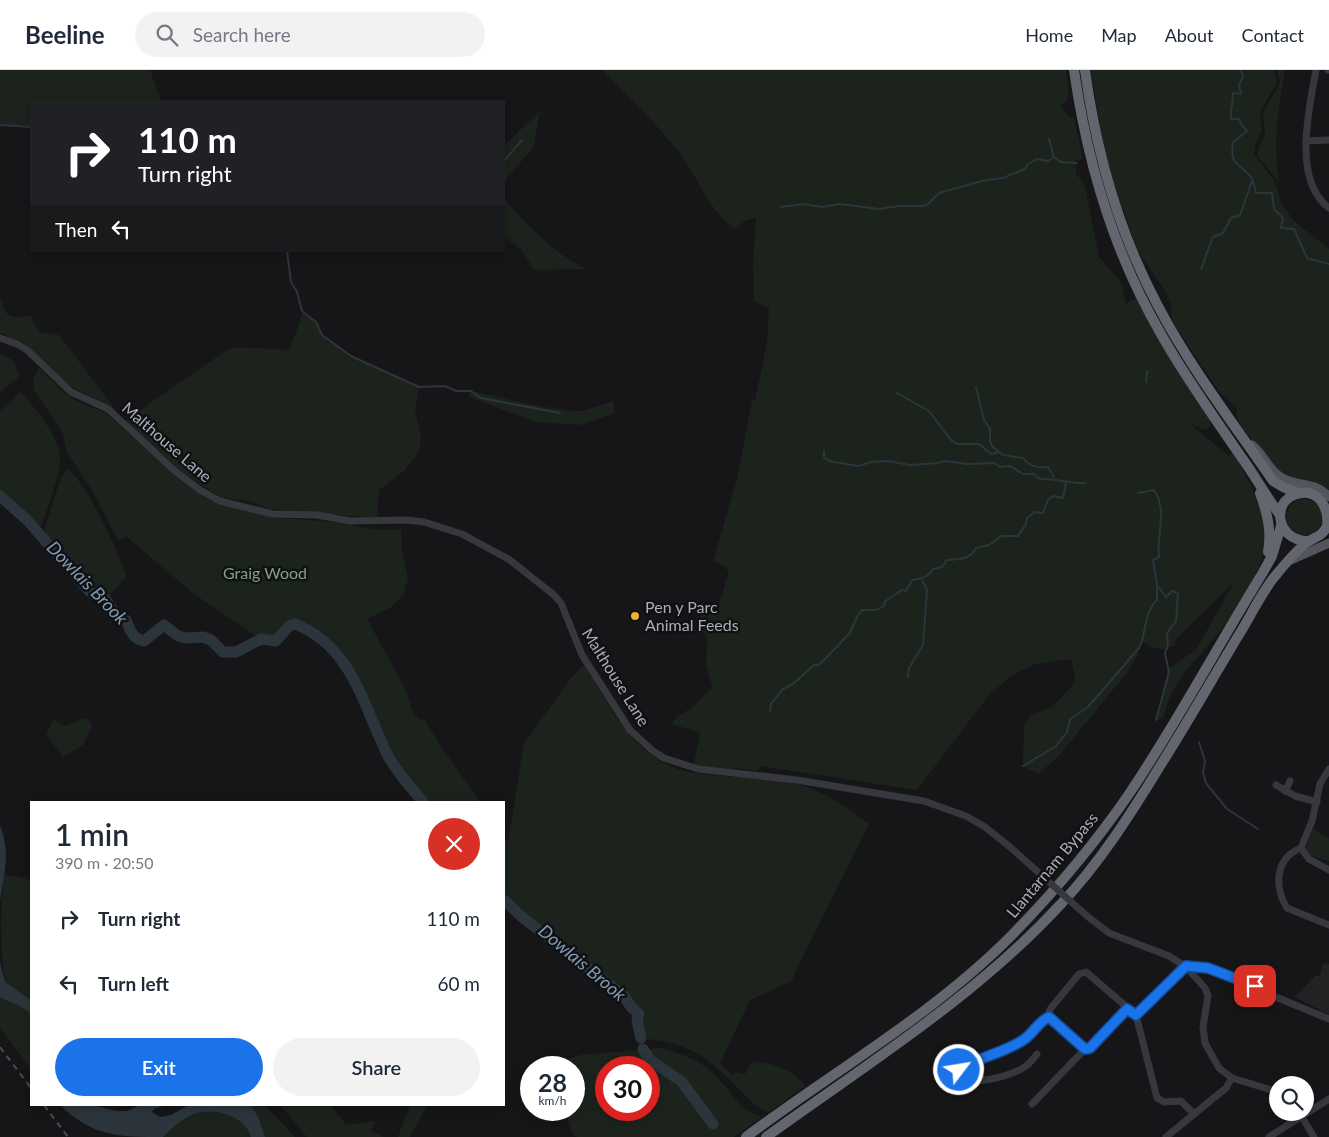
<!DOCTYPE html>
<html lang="en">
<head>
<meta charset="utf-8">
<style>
  :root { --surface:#fff; --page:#f2f2f3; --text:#1f2937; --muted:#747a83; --line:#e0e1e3; --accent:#1a73e8 }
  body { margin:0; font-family:Lato,sans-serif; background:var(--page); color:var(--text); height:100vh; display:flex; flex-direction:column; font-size:19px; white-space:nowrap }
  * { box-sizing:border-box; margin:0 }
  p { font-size:16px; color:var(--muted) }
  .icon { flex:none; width:28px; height:28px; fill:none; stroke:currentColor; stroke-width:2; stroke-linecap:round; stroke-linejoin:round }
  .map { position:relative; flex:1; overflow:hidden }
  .sheet { position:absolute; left:30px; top:731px; width:475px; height:305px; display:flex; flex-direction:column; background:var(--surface); border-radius:0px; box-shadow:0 2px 12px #0003 }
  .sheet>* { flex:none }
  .banner { position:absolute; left:30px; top:30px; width:475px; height:152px; border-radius:0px; box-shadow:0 2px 12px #0003; background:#202124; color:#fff; overflow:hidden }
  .tools { position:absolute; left:1269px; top:1006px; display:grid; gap:10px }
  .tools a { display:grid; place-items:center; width:45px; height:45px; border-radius:50%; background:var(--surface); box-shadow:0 2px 12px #0003; font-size:25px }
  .speed { position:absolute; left:520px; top:986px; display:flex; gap:10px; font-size:25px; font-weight:700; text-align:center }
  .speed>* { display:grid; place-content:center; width:65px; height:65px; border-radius:50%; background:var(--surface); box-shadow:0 2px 12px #0003; line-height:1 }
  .speed small { font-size:12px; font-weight:400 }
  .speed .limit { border:8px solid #d22; background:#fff; color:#111 }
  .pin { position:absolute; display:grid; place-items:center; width:42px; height:42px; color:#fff; margin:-21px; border-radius:10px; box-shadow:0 2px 8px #0006 }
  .me { position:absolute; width:55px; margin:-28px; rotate:59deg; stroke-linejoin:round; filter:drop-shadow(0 0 4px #0008) }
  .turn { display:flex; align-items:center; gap:18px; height:105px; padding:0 25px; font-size:22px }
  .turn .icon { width:65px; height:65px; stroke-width:2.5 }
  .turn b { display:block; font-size:35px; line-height:42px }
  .then { display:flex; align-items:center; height:48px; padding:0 25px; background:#0003; gap:10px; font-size:19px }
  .round { display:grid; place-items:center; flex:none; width:52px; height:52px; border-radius:26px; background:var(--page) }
  .head { display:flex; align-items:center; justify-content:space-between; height:85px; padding:0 25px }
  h1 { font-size:30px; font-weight:600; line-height:38px }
  .cta { display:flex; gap:10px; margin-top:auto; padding:10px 25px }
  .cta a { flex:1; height:58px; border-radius:30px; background:var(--accent); color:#fff; font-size:20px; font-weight:600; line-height:58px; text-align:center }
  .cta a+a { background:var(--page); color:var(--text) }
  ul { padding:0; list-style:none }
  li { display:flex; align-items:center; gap:15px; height:65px; padding:0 25px }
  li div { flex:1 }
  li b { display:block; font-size:19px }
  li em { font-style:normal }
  header { display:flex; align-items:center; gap:30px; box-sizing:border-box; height:70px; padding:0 25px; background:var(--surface); border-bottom:1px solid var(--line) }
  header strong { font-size:24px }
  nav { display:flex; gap:28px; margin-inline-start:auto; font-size:18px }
  .search { width:350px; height:45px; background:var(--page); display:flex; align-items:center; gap:12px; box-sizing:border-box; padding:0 18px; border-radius:28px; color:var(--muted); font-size:19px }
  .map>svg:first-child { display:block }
  .built { fill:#222225 }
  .green { fill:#1c231d; fill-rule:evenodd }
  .water { fill:#2c353c }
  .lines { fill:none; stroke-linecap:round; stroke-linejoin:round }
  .stream { stroke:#2c353c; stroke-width:2 }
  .river { stroke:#2c353c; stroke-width:11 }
  .minor { stroke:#37383d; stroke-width:7 }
  .major { stroke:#53555c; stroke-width:9 }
  .highway { stroke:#63666e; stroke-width:10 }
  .rail { stroke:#4a4c52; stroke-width:2; stroke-dasharray:6 5; stroke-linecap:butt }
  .minor-bridge { stroke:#37383d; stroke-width:7 }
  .route-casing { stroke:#114b97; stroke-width:12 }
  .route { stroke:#1a73e8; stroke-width:9 }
  .poi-dot { fill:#f2b134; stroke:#111113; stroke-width:2 }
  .labels { text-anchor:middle; stroke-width:5; stroke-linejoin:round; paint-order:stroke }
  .street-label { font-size:16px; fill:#a8adb8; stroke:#111113 }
  .park-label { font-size:16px; fill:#7fa381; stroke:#111113 }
  .poi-label { font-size:16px; fill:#a8adb8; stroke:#111113; text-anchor:start }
  .water-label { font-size:18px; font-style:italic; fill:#7f9bb3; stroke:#111113 }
</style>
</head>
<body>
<header>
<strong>Beeline</strong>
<div class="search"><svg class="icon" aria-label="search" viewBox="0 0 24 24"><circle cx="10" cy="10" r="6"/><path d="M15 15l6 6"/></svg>Search here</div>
<nav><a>Home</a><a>Map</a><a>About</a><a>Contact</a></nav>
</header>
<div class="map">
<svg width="1329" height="1067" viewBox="0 0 1329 1067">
  <rect width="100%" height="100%" fill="#161618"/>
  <!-- built -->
  <polygon class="built" points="1323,893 1329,894 1329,945 1295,927 1316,905 1320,906"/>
  <!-- green -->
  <g class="green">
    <polygon points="0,0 150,0 161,31 31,31 31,57 2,55 0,58"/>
    <path d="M602,0H1066L1069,22L1067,31L1060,35L1068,46L1074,48L1083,89L1076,90V103L1085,116L1099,187L1121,212L1126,234L1136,228L1166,281L1210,349L1211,355L1206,360L1189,353L1229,386L1233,382C1246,407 1264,435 1266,464C1268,489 1241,534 1226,554C1208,578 1184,598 1170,626C1167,633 1165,641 1163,648L1156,650L1168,599L1196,580L1234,512L1176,569L1175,576H1168L1167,580L1153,578L1143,572L1136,582L1139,583L1130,599L1057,688L1038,704L1023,696L1024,654L1031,645L1052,637L1073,615L1075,608L1071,589L1035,594L1011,606L989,625L917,720L761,696L757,701L735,698L731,701L693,696L700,663L672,654C681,640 688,643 696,634C702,627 704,623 713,618L706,596L707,565L697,560L701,537H714L719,534L729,502L724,496L713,491L737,409L752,330H755L767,273L769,238L754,231L753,193L756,148L744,151L735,159C711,142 701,115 685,91C662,58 630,29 602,0Z"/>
    <path d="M1091,0H1274L1277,13L1260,42L1262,59L1255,77L1254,85L1274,110L1283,136L1294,151L1329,179V421C1310,408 1299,414 1282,404C1274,399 1239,355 1236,346C1236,343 1237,341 1237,338L1220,323L1172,251L1170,232L1165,221L1139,183L1115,119L1105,84Z"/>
    <path d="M1277,0H1285C1278,38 1273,73 1279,112L1258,87V79L1265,64L1263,43L1280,13Z"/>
    <polygon points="540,41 534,76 504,112 504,76"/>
    <path d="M504,129C529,157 552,181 585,199L534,200L521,179L504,167Z"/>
    <path d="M0,227C7,251 10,247 32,246L34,254L40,262L59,265L120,346L98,330L64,313L24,273L0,263Z"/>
    <polygon points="302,241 316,252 322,265 351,286 419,317 415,340 421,368 419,382 405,400 379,420 377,448 270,439 253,432 220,427 182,402 126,352 150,333 224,282 236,277 289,280 300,252"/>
    <polygon points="0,283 14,291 19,307 0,322"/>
    <path d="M39,298L63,322L77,331L105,343L187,415L210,430L284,448L333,452L378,460H401L402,481L408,508L404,524L391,537L367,549L406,620L413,643L422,651L424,649L440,675L480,732H423C412,717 397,702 388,686C363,637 353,577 295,554L289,556L276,571L261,569L194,524L127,467L118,471L96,427L67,382L62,361L34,320L33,309Z"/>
    <polygon points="471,321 537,336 574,341 583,341 613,331 615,343 580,355 536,352 469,327"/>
    <path d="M21,322C36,340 58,364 60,388C61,404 44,446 39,463L0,426V341Z"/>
    <path d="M68,398C91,422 115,475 126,506L106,531L89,521L42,467L61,408Z"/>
    <circle cx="1304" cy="447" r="18"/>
    <path d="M584,595C608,633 629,678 672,697C690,705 724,706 744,707C802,710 822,719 869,754L796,900L792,911L750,930L720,993L732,1005L736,1002L745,1004L753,991C772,993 794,1000 805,1016L769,1042C753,1036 745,1025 733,1013C699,980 687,974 641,968L637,951L639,944L631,937L624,926L522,847L504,830V767L508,772L524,673L572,607Z"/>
    <polygon points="54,648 60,654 65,656 84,648 89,650 92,656 83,675 63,687 46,664"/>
    <polygon points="1313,759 1329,768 1329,791 1311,786 1306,778"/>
    <path d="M4,805L21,807L31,811V930L5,912C0,877 0,840 4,805Z"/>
    <path d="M0,927C11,934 22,934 31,945V999L0,958Z"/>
    <path d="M660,978C677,983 693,987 707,998C728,1014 736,1040 762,1047L734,1067H577L572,1063L565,1040H574V998L556,997L554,992L581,985ZM606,998H649V1040H606Z"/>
    <polygon points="250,1035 265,1035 295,1067 265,1067"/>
    <polygon points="280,1035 331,1035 346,1055 375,1051 371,1061 384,1067 307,1067"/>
    <polygon points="410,1035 427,1035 410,1067 398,1067"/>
    <path d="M204,1041C223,1042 245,1046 251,1067H163L177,1052Z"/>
  </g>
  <!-- water -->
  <g class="water">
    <path d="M0,756C11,781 4,805 0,832Z"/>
    <path d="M0,892L5,912L31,930V945C22,934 11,934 0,927Z"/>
    <path d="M60,1035H93L116,1041H127L140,1035H166L154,1039L152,1042L160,1047L171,1045L189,1035H250L258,1046L265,1067H251C248,1058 242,1051 233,1047C203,1034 184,1045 163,1067C119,1067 93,1067 60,1035Z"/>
  </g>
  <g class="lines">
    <!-- stream -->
    <g class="stream">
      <path d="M1241,0L1243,7L1239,15L1241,24L1233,23C1233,33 1230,40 1231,49H1239L1241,54L1247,61L1233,72C1229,96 1240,93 1251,107C1254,112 1255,118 1256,123H1272L1274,139L1283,148L1281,158L1294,159L1307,188L1329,194"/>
      <polyline points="0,55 31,57"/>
      <polyline points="1049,69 1054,87"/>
      <polyline points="504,91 522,70"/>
      <polyline points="780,137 803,134 822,137 840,134 879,139 900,136 923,136 928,134 939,123 982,111 1003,108 1025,99 1028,94 1037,89 1048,91 1054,87 1061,92 1077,93"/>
      <polyline points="287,181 291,212 297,222 302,241 316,252 322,265 351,286 419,317 445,316 456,321 471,321 481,328 560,343"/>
      <polyline points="1201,199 1213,167 1223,163 1231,148 1240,145 1252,111"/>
      <polyline points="1146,312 1147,301"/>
      <path d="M976,317L984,350L990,359V372L993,377L1003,385L1023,388C1030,397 1037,398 1048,397L1054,407"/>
      <polyline points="897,323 929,341 951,370 957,374 979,374 991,384 999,382"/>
      <path d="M824,381V387L829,391L858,396L871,392L888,391L910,395L939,393L944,391L968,394L995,393L1000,397L1010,396L1023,404H1034L1040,409C1056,408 1070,414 1086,413"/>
      <path d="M1138,423L1154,420C1168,441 1156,465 1159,487L1153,490L1157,515L1166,527L1172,521L1178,523L1176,551L1167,563L1168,576L1165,583L1169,602L1156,650"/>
      <polyline points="908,607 909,598 923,575 927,520 922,510"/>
      <path d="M770,642L771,634L783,619L793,614L814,595H819L850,563L858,545L862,540H877L885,535L884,532L902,520L906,521L912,510C921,509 928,507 933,499L942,497L947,490C959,489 970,490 976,478L989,475L1002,466H1018L1026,454L1027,448L1035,442L1043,443L1048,430L1053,426L1063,428L1066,413"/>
      <polyline points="1199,672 1205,691 1203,702 1206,713 1227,739 1258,759"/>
      <path d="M1023,696L1056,676L1067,662L1070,649L1088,637L1139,578C1147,563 1143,543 1157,530V515"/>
    </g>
    <!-- river -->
    <g class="river">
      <path d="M0,426L27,450L89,521L105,529L118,547L126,550C130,559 132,569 144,571L164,555L178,566L186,568L203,567L211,570L223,582H236L261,569L276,571L289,556L295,554C353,577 363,636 388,686C397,702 411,718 423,732"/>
      <polyline points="504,830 522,847 624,926 631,937 639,944 637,951 641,968"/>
      <polyline points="643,979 650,990 681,1011 713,1054"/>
    </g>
    <!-- minor -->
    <g class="minor">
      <path d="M1316,0C1309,39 1292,110 1329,138"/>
      <polyline points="1328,0 1329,0"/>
      <polyline points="1306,71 1329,70"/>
      <polyline points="0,268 17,274 27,280 71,322 108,339 175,401 200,420 220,431 273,444 317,445 350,451 406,450 424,452 462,464 510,490 554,525 561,533 582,585 630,660 653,681 664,688 698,699 797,710 924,731 966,746 985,757 1010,777"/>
      <path d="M1329,699L1320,714L1312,751L1301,778C1275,788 1274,817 1287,838L1329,855"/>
      <polyline points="1276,715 1295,726 1317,732"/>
      <polyline points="1285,721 1290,711"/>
      <polyline points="1301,778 1309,789 1329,800"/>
      <polyline points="1087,846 1109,863 1169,886 1186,897 1208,899 1329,949"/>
      <polyline points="1136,945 1186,897 1205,918 1208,926 1203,957 1205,973 1219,998 1232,1008 1278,1022"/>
      <polyline points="1085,979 1054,953 1048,945 1051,938 1079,904 1086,902 1136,945 1157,1028 1164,1032 1181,1031 1194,1044"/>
      <path d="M1037,984C1033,989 1029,995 1023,998C1011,1005 970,1018 959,1006V1000C980,986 1008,982 1026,968C1035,961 1038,952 1049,947"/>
      <polyline points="1032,1034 1085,979 1090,978 1127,939"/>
      <polyline points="1299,1042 1314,1067"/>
      <polyline points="1166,1067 1226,1018 1232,1008"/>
      <polyline points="1269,1067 1329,1029"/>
    </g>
    <!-- major -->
    <g class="major">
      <path d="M1252,375C1263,384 1268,398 1279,406C1297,419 1313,409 1329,427"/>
      <polyline points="1291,490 1329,473"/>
    </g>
    <!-- highway -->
    <g class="highway">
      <path d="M1074,0C1087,92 1114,183 1161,264C1185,307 1214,347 1242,388C1255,406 1266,426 1280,445"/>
      <path d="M1085,0C1096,81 1119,163 1158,236C1190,297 1233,353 1273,411L1283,417L1298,423"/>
      <path d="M1260,423C1267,442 1272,461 1268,482"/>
      <path d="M746,1067C834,1001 934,944 1012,865C1055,821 1094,775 1129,724C1177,653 1217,577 1262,504L1272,486L1281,456"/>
      <path d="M766,1067C867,994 975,927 1060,835C1100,793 1132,742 1162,693C1189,650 1214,606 1240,563C1252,544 1262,521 1276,505C1285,494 1295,482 1306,473C1314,467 1324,466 1327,455C1329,438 1319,421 1302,423C1270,426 1274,471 1308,471"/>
    </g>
    <!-- rail -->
    <g class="rail">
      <polyline points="0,977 31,1018"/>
      <polyline points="44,1035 68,1067"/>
    </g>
    <!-- minor-bridge -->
    <polyline class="minor-bridge" points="1010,777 1087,846"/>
  </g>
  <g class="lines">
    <!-- route casing -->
    <g class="route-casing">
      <path id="route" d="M959,1000C980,986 1008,982 1026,968C1035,961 1038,952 1049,947L1085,979L1090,978L1127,939L1136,945L1186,896L1208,898L1255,916"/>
    </g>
    <!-- route -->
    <use href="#route" class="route"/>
  </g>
  <!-- markers -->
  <circle class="poi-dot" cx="635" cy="546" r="5"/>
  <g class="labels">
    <!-- street labels -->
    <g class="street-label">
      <text transform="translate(167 372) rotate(41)" y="6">Malthouse Lane</text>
      <text transform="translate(616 607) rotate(58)" y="6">Malthouse Lane</text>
      <text transform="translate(1052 795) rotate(-50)" y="6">Llantarnam Bypass</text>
    </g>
    <!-- park labels -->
    <g class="park-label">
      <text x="265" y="509">Graig Wood</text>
    </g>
    <!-- poi labels -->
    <g class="poi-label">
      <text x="645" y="543">Pen y Parc<tspan x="645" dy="18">Animal Feeds</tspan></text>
    </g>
    <!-- water labels -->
    <g class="water-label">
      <text transform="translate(87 513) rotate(46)" y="6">Dowlais Brook</text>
      <text transform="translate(582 893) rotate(40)" y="6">Dowlais Brook</text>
    </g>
  </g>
</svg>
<div class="tools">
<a><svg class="icon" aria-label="search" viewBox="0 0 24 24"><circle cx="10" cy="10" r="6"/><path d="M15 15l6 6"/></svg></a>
</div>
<div class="speed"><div>28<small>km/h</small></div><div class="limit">30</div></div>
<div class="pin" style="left:1255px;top:916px;background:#d93025"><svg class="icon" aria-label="arrive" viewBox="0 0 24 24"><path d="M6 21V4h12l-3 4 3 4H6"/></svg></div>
<svg class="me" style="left:959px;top:1000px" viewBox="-20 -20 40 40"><circle r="17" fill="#1a73e8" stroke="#fff" stroke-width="3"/><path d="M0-11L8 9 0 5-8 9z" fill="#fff"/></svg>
<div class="banner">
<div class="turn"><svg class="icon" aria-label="right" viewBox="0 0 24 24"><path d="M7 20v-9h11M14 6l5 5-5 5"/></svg><div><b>110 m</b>Turn right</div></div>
<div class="then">Then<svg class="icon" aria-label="left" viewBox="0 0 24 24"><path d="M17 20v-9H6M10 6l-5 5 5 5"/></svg></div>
</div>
<section class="sheet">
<div class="head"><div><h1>1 min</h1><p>390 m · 20:50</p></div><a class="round" style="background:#d93025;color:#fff"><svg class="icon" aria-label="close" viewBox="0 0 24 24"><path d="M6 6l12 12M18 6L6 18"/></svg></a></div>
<ul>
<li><svg class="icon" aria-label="right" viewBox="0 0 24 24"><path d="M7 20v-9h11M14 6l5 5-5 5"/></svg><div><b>Turn right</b></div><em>110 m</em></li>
<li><svg class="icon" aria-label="left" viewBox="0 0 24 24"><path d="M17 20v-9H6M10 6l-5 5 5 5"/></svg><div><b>Turn left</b></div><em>60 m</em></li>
</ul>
<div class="cta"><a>Exit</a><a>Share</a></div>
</section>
</div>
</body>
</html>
